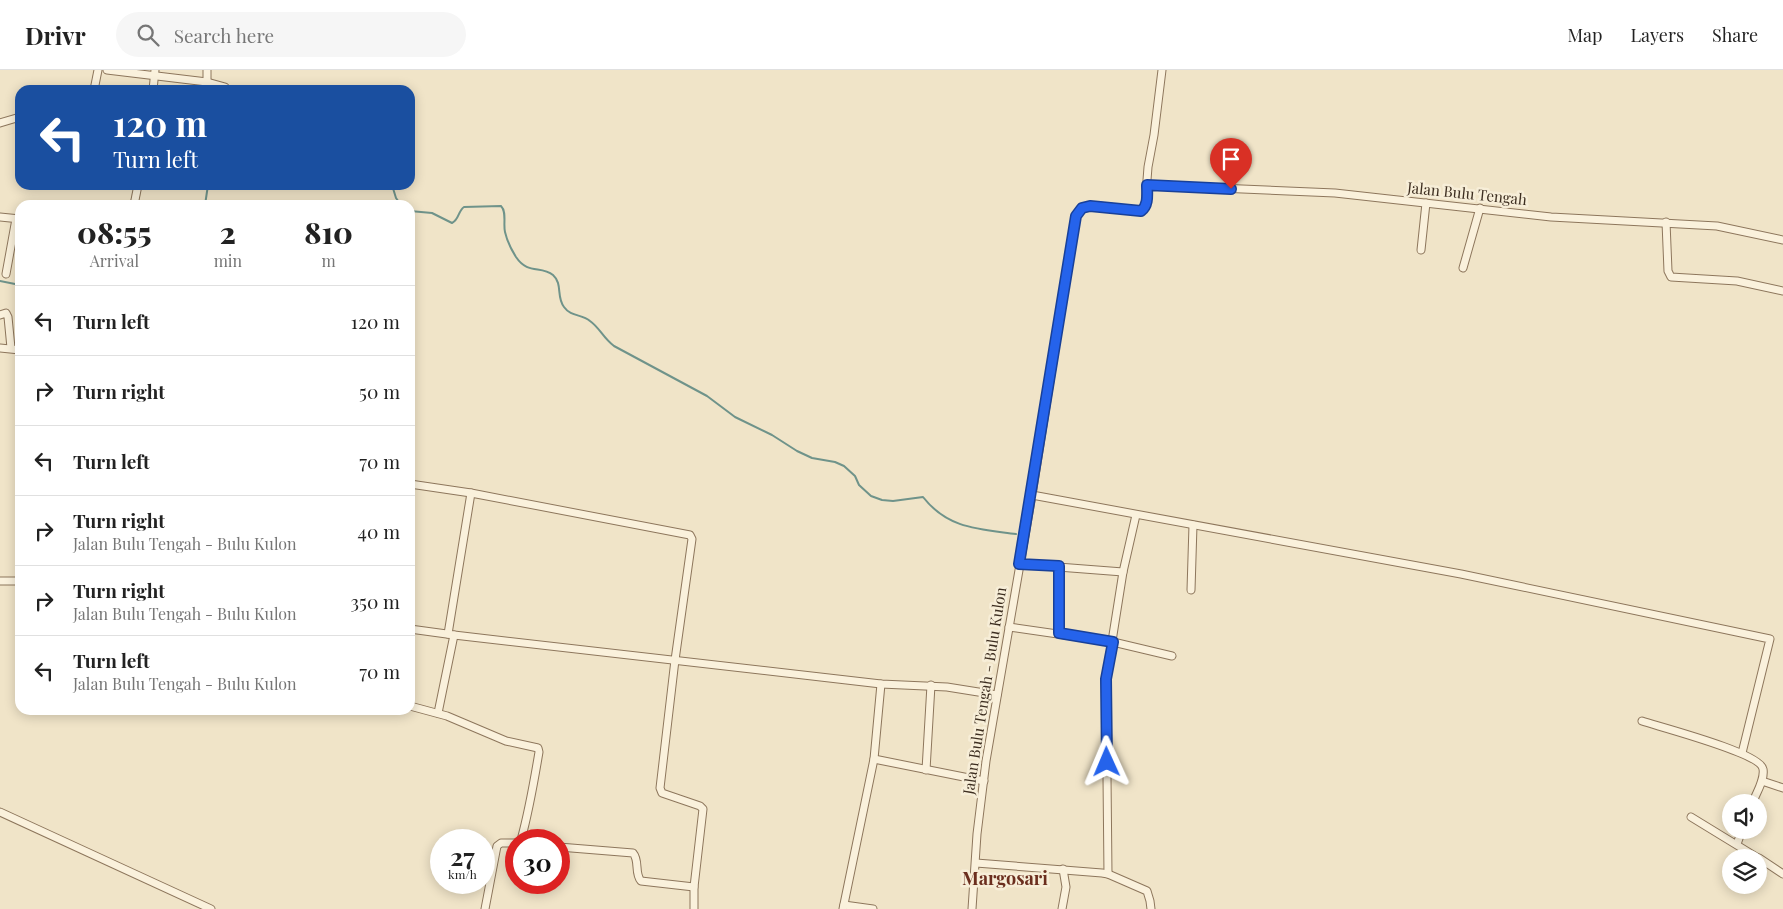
<!DOCTYPE html>
<html lang="en">
<head>
<meta charset="utf-8">
<style>
  :root { --surface:#fff; --page:#f6f6f6; --text:#222; --muted:#767676; --line:#e0e0e0 }
  body { margin:0; font-family:"Playfair Display",serif; background:var(--page); color:var(--text); height:100vh; display:flex; flex-direction:column; font-size:19px; white-space:nowrap }
  * { box-sizing:border-box; margin:0 }
  p { font-size:16px; color:var(--muted) }
  .icon { flex:none; width:28px; height:28px; fill:none; stroke:currentColor; stroke-width:2; stroke-linecap:round; stroke-linejoin:round }
  .map { position:relative; flex:1; overflow:hidden }
  .details { position:absolute; left:15px; top:130px; width:400px; height:515px; display:flex; flex-direction:column; background:var(--surface); border-radius:15px; box-shadow:0 2px 12px #0003 }
  .details>* { flex:none }
  .banner { position:absolute; left:15px; top:15px; width:400px; height:105px; border-radius:15px; box-shadow:0 2px 12px #0003; background:#1a4fa0; color:#fff; overflow:hidden }
  .buttons { position:absolute; left:1722px; top:724px; display:grid; gap:10px }
  .buttons a { display:grid; place-items:center; width:45px; height:45px; border-radius:50%; background:var(--surface); box-shadow:0 2px 12px #0003; font-size:25px }
  .speed { position:absolute; left:430px; top:759px; display:flex; gap:10px; font-size:25px; font-weight:700; text-align:center }
  .speed>* { display:grid; place-content:center; width:65px; height:65px; border-radius:50%; background:var(--surface); box-shadow:0 2px 12px #0003; line-height:1 }
  .speed small { font-size:12px; font-weight:400 }
  .speed .limit { border:8px solid #d22; background:#fff; color:#111 }
  .pin { position:absolute; display:grid; place-items:center; width:42px; height:42px; color:#fff; margin:-51px -21px; border-radius:50% 50% 50% 0; rotate:-45deg; box-shadow:0 0 5px #0007 }
  .pin .icon { rotate:45deg }
  .me { position:absolute; width:55px; margin:-28px; rotate:359deg; stroke-linejoin:round; filter:drop-shadow(0 0 4px #0008) }
  .turn { display:flex; align-items:center; gap:18px; height:105px; padding:0 15px; font-size:22px }
  .turn .icon { width:65px; height:65px; stroke-width:2.5 }
  .turn b { display:block; font-size:35px; line-height:42px }
  .eta { display:flex; justify-content:space-evenly; align-items:center; height:85px; text-align:center }
  .eta b { font-size:30px; font-weight:800; line-height:35px }
  ul { padding:0; list-style:none }
  li { display:flex; align-items:center; gap:15px; height:70px; padding:0 15px; border-top:1px solid var(--line) }
  li div { flex:1 }
  li b { display:block; font-size:19px }
  li em { font-style:normal }
  header { display:flex; align-items:center; gap:30px; box-sizing:border-box; height:70px; padding:0 25px; background:var(--surface); border-bottom:1px solid var(--line) }
  header strong { font-size:24px }
  nav { display:flex; gap:28px; margin-inline-start:auto; font-size:18px }
  .search { width:350px; height:45px; background:var(--page); display:flex; align-items:center; gap:12px; box-sizing:border-box; padding:0 18px; border-radius:28px; color:var(--muted); font-size:19px }
  .map>svg:first-child { display:block }
  .lines { fill:none; stroke-linecap:round; stroke-linejoin:round }
  .stream { stroke:#6f938a; stroke-width:2 }
  .street-casing { stroke:#8d765c; stroke-width:9 }
  .street { stroke:#faf1dc; stroke-width:7 }
  .route-casing { stroke:#184099; stroke-width:12 }
  .route { stroke:#2563eb; stroke-width:9 }
  .labels { text-anchor:middle; stroke-width:5; stroke-linejoin:round; paint-order:stroke }
  .street-label { font-size:15px; fill:#3d2e20; stroke:#f7eed8 }
  .quarter-label { font-size:18px; font-weight:bold; fill:#6b2e1e; stroke:#f7eed8 }
</style>
</head>
<body>
<header>
<strong>Drivr</strong>
<div class="search"><svg class="icon" aria-label="search" viewBox="0 0 24 24"><circle cx="10" cy="10" r="6"/><path d="M15 15l6 6"/></svg>Search here</div>
<nav><a>Map</a><a>Layers</a><a>Share</a></nav>
</header>
<div class="map">
<svg width="1783" height="839" viewBox="0 0 1783 839">
  <rect width="100%" height="100%" fill="#f0e4c8"/>
  <g class="lines">
    <!-- stream -->
    <g class="stream">
      <polyline points="392,115 396,128 401,135"/>
      <polyline points="205,135 208,115"/>
      <path d="M410,141L432,143L452,153C459,150 458,141 464,137L501,136C507,142 503,154 505,162C507,171 511,179 516,187C528,205 541,195 553,205C563,214 556,227 564,237C571,247 582,244 590,251C600,258 603,268 614,276L707,326L735,347L772,365L797,381L812,388L835,392L844,396L855,406L859,415L871,426L882,430L893,431L923,427C948,459 979,459 1016,464"/>
      <polyline points="0,211 20,215"/>
    </g>
    <!-- street casing -->
    <g class="street-casing">
      <g id="street">
        <polyline points="107,0 207,12 225,17"/>
        <polyline points="207,0 207,12"/>
        <polyline points="94,20 98,0"/>
        <polyline points="153,20 155,0"/>
        <polyline points="0,53 20,47"/>
        <polyline points="1147,115 1335,123 1551,147 1717,156 1783,170"/>
        <polyline points="134,135 138,115"/>
        <polyline points="0,147 20,149"/>
        <polyline points="1666,152 1668,201 1671,207 1737,211 1783,221"/>
        <polyline points="1421,180 1426,133"/>
        <polyline points="1463,198 1480,138"/>
        <polyline points="6,204 16,149"/>
        <polyline points="0,245 6,243 8,247 11,278"/>
        <polyline points="0,278 20,280"/>
        <polyline points="410,414 471,423 690,465 692,469 675,590 660,718 662,723 700,736 703,739 694,817 694,839"/>
        <polyline points="1032,425 1461,504 1770,569 1742,683"/>
        <polyline points="1019,494 1123,502"/>
        <polyline points="0,511 20,511"/>
        <polyline points="1191,520 1193,455"/>
        <polyline points="1009,557 1113,572 1172,586"/>
        <polyline points="410,559 454,565 881,614 947,617 997,625"/>
        <polyline points="1059,563 1059,496"/>
        <polyline points="448,564 471,423"/>
        <path d="M410,636L447,646L506,671L538,678L539,682C534,712 529,741 521,770"/>
        <polyline points="438,643 454,565"/>
        <path d="M1642,651C1660,657 1761,683 1763,699C1765,710 1756,723 1753,732"/>
        <polyline points="874,689 984,711"/>
        <polyline points="926,700 931,615"/>
        <polyline points="1762,711 1783,718"/>
        <polyline points="0,742 211,839"/>
        <polyline points="1691,747 1758,788"/>
        <polyline points="1737,774 1742,760"/>
        <path d="M559,777L633,783C640,791 634,803 641,811L694,817"/>
        <polyline points="1759,788 1783,804"/>
        <polyline points="976,793 1102,803 1108,804 1147,821 1150,831 1151,839"/>
        <polyline points="1108,804 1106,609 1123,502 1136,445"/>
        <polyline points="844,835 873,839"/>
        <polyline points="485,839 497,776 501,773 516,773"/>
        <polyline points="843,839 874,689 881,614"/>
        <path d="M972,839L977,764L986,691L1032,425L1076,146C1086,126 1123,142 1141,141L1145,136L1148,97L1154,65L1162,0"/>
        <polyline points="1062,839 1066,817 1063,799"/>
      </g>
    </g>
    <!-- street -->
    <use href="#street" class="street"/>
  </g>
  <g class="lines">
    <!-- route casing -->
    <g class="route-casing">
      <path id="route" d="M1107,692L1106,609L1113,572L1059,563V496L1019,494L1076,146L1082,138L1090,136L1141,141C1149,135 1147,124 1147,115L1231,119"/>
    </g>
    <!-- route -->
    <use href="#route" class="route"/>
  </g>
  <g class="labels">
    <!-- street labels -->
    <g class="street-label">
      <text transform="translate(1467 124) rotate(6)" y="5">Jalan Bulu Tengah</text>
      <text transform="translate(985 621) rotate(-81)" y="5">Jalan Bulu Tengah - Bulu Kulon</text>
    </g>
    <!-- quarter labels -->
    <g class="quarter-label">
      <text x="1005" y="815">Margosari</text>
    </g>
  </g>
</svg>
<div class="buttons">
<a><svg class="icon" aria-label="sound" viewBox="0 0 24 24"><path d="M4 9h4l5-4v14l-5-4H4zM17 9q2 3 0 6"/></svg></a>
<a><svg class="icon" aria-label="layers" viewBox="0 0 24 24"><path d="M12 4l9 5-9 5-9-5zM3 14l9 5 9-5"/></svg></a>
</div>
<div class="speed"><div>27<small>km/h</small></div><div class="limit">30</div></div>
<div class="pin" style="left:1231px;top:119px;background:#d93025"><svg class="icon" aria-label="arrive" viewBox="0 0 24 24"><path d="M6 21V4h12l-3 4 3 4H6"/></svg></div>
<svg class="me" style="left:1107px;top:692px" viewBox="-20 -20 40 40"><path d="M0-17L14 15 0 8-14 15z" fill="#2563eb" stroke="#fff" stroke-width="4"/></svg>
<div class="banner">
<div class="turn"><svg class="icon" aria-label="left" viewBox="0 0 24 24"><path d="M17 20v-9H6M10 6l-5 5 5 5"/></svg><div><b>120 m</b>Turn left</div></div>
</div>
<section class="details">
<div class="eta">
<div><b>08:55</b><p>Arrival</p></div>
<div><b>2</b><p>min</p></div>
<div><b>810</b><p>m</p></div>
</div>
<ul>
<li><svg class="icon" aria-label="left" viewBox="0 0 24 24"><path d="M17 20v-9H6M10 6l-5 5 5 5"/></svg><div><b>Turn left</b></div><em>120 m</em></li>
<li><svg class="icon" aria-label="right" viewBox="0 0 24 24"><path d="M7 20v-9h11M14 6l5 5-5 5"/></svg><div><b>Turn right</b></div><em>50 m</em></li>
<li><svg class="icon" aria-label="left" viewBox="0 0 24 24"><path d="M17 20v-9H6M10 6l-5 5 5 5"/></svg><div><b>Turn left</b></div><em>70 m</em></li>
<li><svg class="icon" aria-label="right" viewBox="0 0 24 24"><path d="M7 20v-9h11M14 6l5 5-5 5"/></svg><div><b>Turn right</b><p>Jalan Bulu Tengah - Bulu Kulon</p></div><em>40 m</em></li>
<li><svg class="icon" aria-label="right" viewBox="0 0 24 24"><path d="M7 20v-9h11M14 6l5 5-5 5"/></svg><div><b>Turn right</b><p>Jalan Bulu Tengah - Bulu Kulon</p></div><em>350 m</em></li>
<li><svg class="icon" aria-label="left" viewBox="0 0 24 24"><path d="M17 20v-9H6M10 6l-5 5 5 5"/></svg><div><b>Turn left</b><p>Jalan Bulu Tengah - Bulu Kulon</p></div><em>70 m</em></li>
</ul>
</section>
</div>
</body>
</html>
